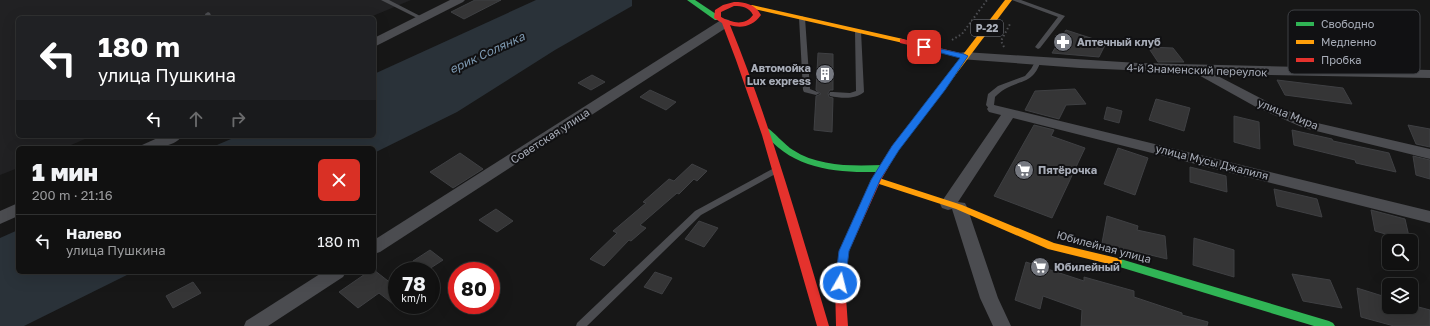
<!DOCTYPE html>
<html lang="ru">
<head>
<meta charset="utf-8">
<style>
  :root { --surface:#111; --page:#1a1a1a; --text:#f1f3f6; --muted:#9c9d9f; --line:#303131 }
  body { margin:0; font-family:"Golos Text",sans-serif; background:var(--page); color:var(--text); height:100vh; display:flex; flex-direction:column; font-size:15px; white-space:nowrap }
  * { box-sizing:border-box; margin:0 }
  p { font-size:13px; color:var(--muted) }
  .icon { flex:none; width:22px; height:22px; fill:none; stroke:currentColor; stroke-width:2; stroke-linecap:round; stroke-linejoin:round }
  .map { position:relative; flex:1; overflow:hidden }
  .drawer { position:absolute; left:16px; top:146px; width:360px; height:128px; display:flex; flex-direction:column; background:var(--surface); border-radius:6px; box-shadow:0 4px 16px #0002,0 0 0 1px var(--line) }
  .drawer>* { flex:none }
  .banner { position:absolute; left:16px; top:16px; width:360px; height:122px; border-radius:6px; box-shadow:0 4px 16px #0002,0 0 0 1px var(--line); background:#202124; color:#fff; overflow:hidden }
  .buttons { position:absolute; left:1382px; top:234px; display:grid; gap:8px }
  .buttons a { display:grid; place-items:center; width:36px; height:36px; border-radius:6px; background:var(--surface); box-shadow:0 4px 16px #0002,0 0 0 1px var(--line); font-size:20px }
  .speed { position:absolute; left:388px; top:262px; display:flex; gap:8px; font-size:20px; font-weight:700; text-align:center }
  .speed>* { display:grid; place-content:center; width:52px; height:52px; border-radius:50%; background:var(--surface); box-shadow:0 4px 16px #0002,0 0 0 1px var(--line); line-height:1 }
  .speed small { font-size:10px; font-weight:400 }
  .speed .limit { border:6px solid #d22; background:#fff; color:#111 }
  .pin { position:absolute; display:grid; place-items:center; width:34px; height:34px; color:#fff; margin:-17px; border-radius:8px; box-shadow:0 2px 6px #0006 }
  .me { position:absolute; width:44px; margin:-22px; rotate:8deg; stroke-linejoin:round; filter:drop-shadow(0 0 3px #0008) }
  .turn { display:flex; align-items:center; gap:14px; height:84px; padding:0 16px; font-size:18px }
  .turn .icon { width:52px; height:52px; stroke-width:2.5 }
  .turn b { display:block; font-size:28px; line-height:34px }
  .lanes { display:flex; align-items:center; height:38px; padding:0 16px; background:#0003; justify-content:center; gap:20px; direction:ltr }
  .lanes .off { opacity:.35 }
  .round { display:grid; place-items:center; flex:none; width:42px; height:42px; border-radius:6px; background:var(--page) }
  .headline { display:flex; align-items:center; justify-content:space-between; height:68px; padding:0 16px }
  h1 { font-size:24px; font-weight:800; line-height:30px }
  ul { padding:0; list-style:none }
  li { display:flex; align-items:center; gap:12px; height:52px; padding:0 16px; border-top:1px solid var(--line) }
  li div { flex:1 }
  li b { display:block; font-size:15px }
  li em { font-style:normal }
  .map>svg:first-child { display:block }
  .built { fill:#212123 }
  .water { fill:#2a3239 }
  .building { fill:#353536; stroke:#3f4043 }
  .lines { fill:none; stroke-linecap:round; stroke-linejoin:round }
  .path { stroke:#4d4e52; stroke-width:2; stroke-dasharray:1.5 2.5; stroke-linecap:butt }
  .lane { fill:#4b4c50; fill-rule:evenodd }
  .street { fill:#4b4c50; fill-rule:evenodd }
  .fast { fill:#30b455; fill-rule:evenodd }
  .slow { fill:#ff9f0a; fill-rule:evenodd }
  .jam { fill:#e5322d; fill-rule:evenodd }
  .route { fill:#1a73e8; stroke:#114b97 }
  .labels { text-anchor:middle; stroke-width:4; stroke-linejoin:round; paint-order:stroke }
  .shield { fill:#111113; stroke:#7b7e86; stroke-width:1 }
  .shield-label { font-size:10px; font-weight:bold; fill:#a8adb8 }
  .poi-label { font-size:11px; font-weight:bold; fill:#a8adb8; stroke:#111113; text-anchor:start }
  .street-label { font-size:11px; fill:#a8adb8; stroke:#111113 }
  .water-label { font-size:12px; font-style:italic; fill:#7f9bb3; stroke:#111113 }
  .key { fill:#111113; stroke:#3e4045; stroke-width:1 }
  .key-label { font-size:11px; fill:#a8adb8 }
</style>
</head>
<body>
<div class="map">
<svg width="1430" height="326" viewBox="0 0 1430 326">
  <rect width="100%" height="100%" fill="#171717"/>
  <!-- built -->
  <polygon class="built" points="0,0 411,0 368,18 18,18 18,136 92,136 64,148 18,148 18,168 0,175"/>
  <!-- water -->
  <g class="water">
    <polygon points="536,0 632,0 632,6 555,50 457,112 374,153 374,148 210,148 238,136 374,136 374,74"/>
    <polygon points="18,230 18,272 133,272 24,326 0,326 0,238"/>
  </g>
  <!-- building -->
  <g class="building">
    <polygon points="475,0 501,0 464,19 451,12"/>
    <polygon points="1066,30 1106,43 1099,57 1052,53"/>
    <polygon points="1148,47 1173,48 1184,62 1158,62"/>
    <polygon points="818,53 833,54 833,90 830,90 828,93 829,97 833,98 832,132 814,130 816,96 821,94 816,90"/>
    <polygon points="592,75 605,82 591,90 578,83"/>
    <polygon points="1277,80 1343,88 1352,104 1285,95"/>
    <polygon points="1075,89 1086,104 1066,105 1059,119 1025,110 1035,91"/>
    <polygon points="650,90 676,102 666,110 640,97"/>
    <polygon points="1156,99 1190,108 1184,131 1149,120"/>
    <polygon points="1107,107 1122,111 1119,123 1104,119"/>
    <polygon points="1234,116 1259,122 1260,149 1234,142"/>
    <polygon points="1034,125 1054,130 1051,136 1085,148 1052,218 994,196"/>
    <polygon points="1408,125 1430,129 1430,147 1416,144"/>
    <polygon points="1292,130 1332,139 1333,141 1389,153 1396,172 1356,163 1355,160 1294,145"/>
    <polygon points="1118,148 1148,158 1135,195 1104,184"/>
    <polygon points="460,153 483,169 453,188 430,172"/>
    <polygon points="1413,156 1430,160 1430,179 1416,175"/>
    <polygon points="692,164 707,171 697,181 694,179 679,194 677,193 640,225 646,228 631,241 629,240 604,266 590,259 617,233 613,231 646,203 643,202 669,179 674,181"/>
    <polygon points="1190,167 1226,176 1227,192 1190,182"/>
    <polygon points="1274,189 1317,199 1322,217 1277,206"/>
    <polygon points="496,209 513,221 497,232 479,220"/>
    <polygon points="1371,210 1405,219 1410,241 1375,231"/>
    <polygon points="1107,216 1138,226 1137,230 1165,236 1167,259 1134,251 1134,253 1102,243"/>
    <polygon points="699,221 718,228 704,247 685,239"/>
    <polygon points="1194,238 1234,250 1234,277 1193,265"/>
    <polygon points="430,250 443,260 426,271 413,261"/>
    <polygon points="1026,262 1084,281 1084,277 1134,291 1134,297 1182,313 1182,315 1208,322 1207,326 1081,326 1082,310 1043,296 1040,309 1015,300"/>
    <polygon points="374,270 397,288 397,307 379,293 358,308 339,292 368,272 374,272"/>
    <polygon points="655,272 672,278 662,294 644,287"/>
    <polygon points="1292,274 1330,280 1342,308 1303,301"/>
    <polygon points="193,282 201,293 173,308 166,296"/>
    <polygon points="1357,288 1389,298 1389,307 1411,307 1411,305 1430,310 1430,326 1394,326 1361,317"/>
  </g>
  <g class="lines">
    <!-- path -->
    <g class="path">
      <polyline points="952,40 962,34 987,0"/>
      <polyline points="1004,47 1001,41 1010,24"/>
    </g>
    <!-- lane -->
    <g class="lane">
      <polygon points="381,0 389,0 424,18 423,19 419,19"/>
      <polygon points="1012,0 1021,0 1065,16 1040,48 1038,49 1035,47 1058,17"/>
      <polygon points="208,12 210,13 212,18 206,18 205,14"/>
      <polygon points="802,16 805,18 810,89 820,93 816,95 804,92 803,90 799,18"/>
      <path d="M858,29L861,31L864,92C855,100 841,98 830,96L829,94L830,92H833L850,93L856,91L855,31Z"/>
      <path d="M1037,61L1040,63C1033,83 1021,80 1005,89C1001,91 998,94 995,97L994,105L998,109L997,111H991L986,105L988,94L998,86L1025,76L1031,69L1035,62Z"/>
      <polygon points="776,167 780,170 779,172 701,215 587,326 576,326 577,323 695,211"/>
    </g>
    <!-- street -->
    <g class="street">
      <polygon points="450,0 465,0 463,2 374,47 374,38"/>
      <polygon points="725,19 729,20 731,23 729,26 380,252 374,254 374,240 721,20"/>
      <polygon points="964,52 1138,63 1430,70 1430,78 1214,74 1266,101 1313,122 1430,149 1430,159 1304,128 1256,107 1195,73 1080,68 960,59 958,56 960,53"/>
      <polygon points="994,105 1430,211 1430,223 1013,118 958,202 965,203 967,207 998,298 1011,326 993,326 980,298 952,209 948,210 942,208 940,204 1001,115 989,112 987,109 989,106"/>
      <path d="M162,136H182C174,148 152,148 140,148L142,145Z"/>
      <polygon points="18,203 18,216 0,224 0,211"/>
      <polygon points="323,272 346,272 343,277 268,326 244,326 246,321"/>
    </g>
    <!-- fast -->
    <g class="fast">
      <polygon points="687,0 695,0 722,18 718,20 715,20"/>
      <path d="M767,128C771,129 786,146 793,150C819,167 853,166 883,165L888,168C883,173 871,172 864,172C826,172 786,164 763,131Z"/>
      <polygon points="1117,258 1329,321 1333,323 1335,326 1314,326 1113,265 1112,262 1113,259"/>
    </g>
    <!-- slow -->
    <g class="slow">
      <polygon points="1005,0 1012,0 920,122 914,122 913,120 914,118"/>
      <polygon points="752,5 903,39 907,41 903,43 750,8 750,6"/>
      <polygon points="876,177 962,205 1054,243 1117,258 1121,259 1122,262 1121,265 1117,266 1048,249 956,209 873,182 871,180 873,178"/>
    </g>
    <!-- jam -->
    <g class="jam">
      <path d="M734,2C745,2 755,4 761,15C753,26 742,29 730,25C770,123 799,225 829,326H817L762,135L736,60L722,23L714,18L715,10L723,5ZM734,6C742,6 749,7 753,15C745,26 732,23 721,17V12Z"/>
      <polygon points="900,39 903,39 964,54 968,56 964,58 900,43"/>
      <polygon points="917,117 921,120 899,149 881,180 849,251 845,283 848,326 836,326 835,283 839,251 871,180 892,146 914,118"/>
    </g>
  </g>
  <!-- route -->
  <polygon class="route" points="922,45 964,54 968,56 945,90 899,150 880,180 849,251 845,283 844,286 840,287 836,286 835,283 839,251 871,180 892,146 960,58 922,48"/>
  <!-- icons -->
  <defs>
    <g id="pharmacy-disc" transform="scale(1)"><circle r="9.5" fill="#757880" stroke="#111113"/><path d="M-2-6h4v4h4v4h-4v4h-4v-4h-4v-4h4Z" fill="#fff"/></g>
    <g id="building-disc" transform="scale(1)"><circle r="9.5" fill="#757880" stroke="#111113"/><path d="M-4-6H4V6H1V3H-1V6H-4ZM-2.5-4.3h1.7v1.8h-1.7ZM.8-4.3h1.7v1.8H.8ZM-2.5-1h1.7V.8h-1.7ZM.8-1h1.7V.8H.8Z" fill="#fff"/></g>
    <g id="supermarket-disc" transform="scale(1)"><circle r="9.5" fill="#757880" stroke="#111113"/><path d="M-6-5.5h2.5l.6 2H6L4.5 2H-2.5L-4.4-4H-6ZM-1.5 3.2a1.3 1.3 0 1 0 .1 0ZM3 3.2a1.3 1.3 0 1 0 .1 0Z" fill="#fff"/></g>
  </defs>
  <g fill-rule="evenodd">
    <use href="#pharmacy-disc" x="1063" y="42"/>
    <use href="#building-disc" x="825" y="74"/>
    <use href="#supermarket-disc" x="1024" y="170"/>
    <use href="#supermarket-disc" x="1040" y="267"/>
  </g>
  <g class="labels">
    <!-- shield labels -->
    <rect class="shield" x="971" y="20" width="32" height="16" rx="3"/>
    <g class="shield-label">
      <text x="987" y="32">Р-22</text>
    </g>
    <!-- poi labels -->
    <g class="poi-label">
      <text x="1077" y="46">Аптечный клуб</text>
      <text x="811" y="72" text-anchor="end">Автомойка<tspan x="811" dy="13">Lux express</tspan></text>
      <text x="1038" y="174">Пятёрочка</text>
      <text x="1054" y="271">Юбилейный</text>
    </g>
    <!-- street labels -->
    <g class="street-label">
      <text transform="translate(1197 70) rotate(2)" y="4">4-й Знаменский переулок</text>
      <text transform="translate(1288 114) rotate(22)" y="4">улица Мира</text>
      <text transform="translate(550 136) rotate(-33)" y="4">Советская улица</text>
      <text transform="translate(1212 162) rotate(14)" y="4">улица Мусы Джалиля</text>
      <text transform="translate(1104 247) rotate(15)" y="4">Юбилейная улица</text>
    </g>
    <!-- water labels -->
    <g class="water-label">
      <text transform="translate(487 53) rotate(-25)" y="4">ерик Солянка</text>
    </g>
  </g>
  <!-- legend -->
  <rect x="1288" y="10" width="132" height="64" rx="6" class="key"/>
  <rect x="1296" y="22" width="18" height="4" fill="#30b455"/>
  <rect x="1296" y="40" width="18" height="4" fill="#ff9f0a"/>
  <rect x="1296" y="58" width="18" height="4" fill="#e5322d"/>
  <g class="key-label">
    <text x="1321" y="28">Свободно</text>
    <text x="1321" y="46">Медленно</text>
    <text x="1321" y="64">Пробка</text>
  </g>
</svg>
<div class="buttons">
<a><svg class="icon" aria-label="search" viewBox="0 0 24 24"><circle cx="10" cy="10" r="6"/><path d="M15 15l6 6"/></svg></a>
<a><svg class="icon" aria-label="layers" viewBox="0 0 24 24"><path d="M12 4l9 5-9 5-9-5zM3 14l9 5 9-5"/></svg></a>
</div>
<div class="speed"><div>78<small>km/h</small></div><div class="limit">80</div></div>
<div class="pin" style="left:924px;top:47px;background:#d93025"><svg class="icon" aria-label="arrive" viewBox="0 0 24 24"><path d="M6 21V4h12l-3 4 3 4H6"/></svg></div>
<svg class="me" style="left:840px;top:283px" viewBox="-20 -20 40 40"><circle r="17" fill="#1a73e8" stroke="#fff" stroke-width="3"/><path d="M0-11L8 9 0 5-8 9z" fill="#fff"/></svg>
<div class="banner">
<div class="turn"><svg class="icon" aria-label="left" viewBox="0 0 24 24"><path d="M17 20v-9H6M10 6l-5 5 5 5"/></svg><div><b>180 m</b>улица Пушкина</div></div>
<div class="lanes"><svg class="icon" aria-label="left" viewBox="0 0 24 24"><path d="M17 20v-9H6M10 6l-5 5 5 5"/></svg><svg class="icon off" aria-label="ahead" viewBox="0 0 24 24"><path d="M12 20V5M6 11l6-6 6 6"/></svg><svg class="icon off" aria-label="right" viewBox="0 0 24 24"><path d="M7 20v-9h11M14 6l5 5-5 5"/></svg></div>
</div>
<section class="drawer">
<div class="headline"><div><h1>1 мин</h1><p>200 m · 21:16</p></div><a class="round" style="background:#d93025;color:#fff"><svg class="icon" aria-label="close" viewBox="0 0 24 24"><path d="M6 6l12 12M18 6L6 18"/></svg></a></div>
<ul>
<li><svg class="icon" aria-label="left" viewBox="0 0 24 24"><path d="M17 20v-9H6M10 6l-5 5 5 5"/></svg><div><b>Налево</b><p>улица Пушкина</p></div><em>180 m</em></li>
</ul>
</section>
</div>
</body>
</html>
